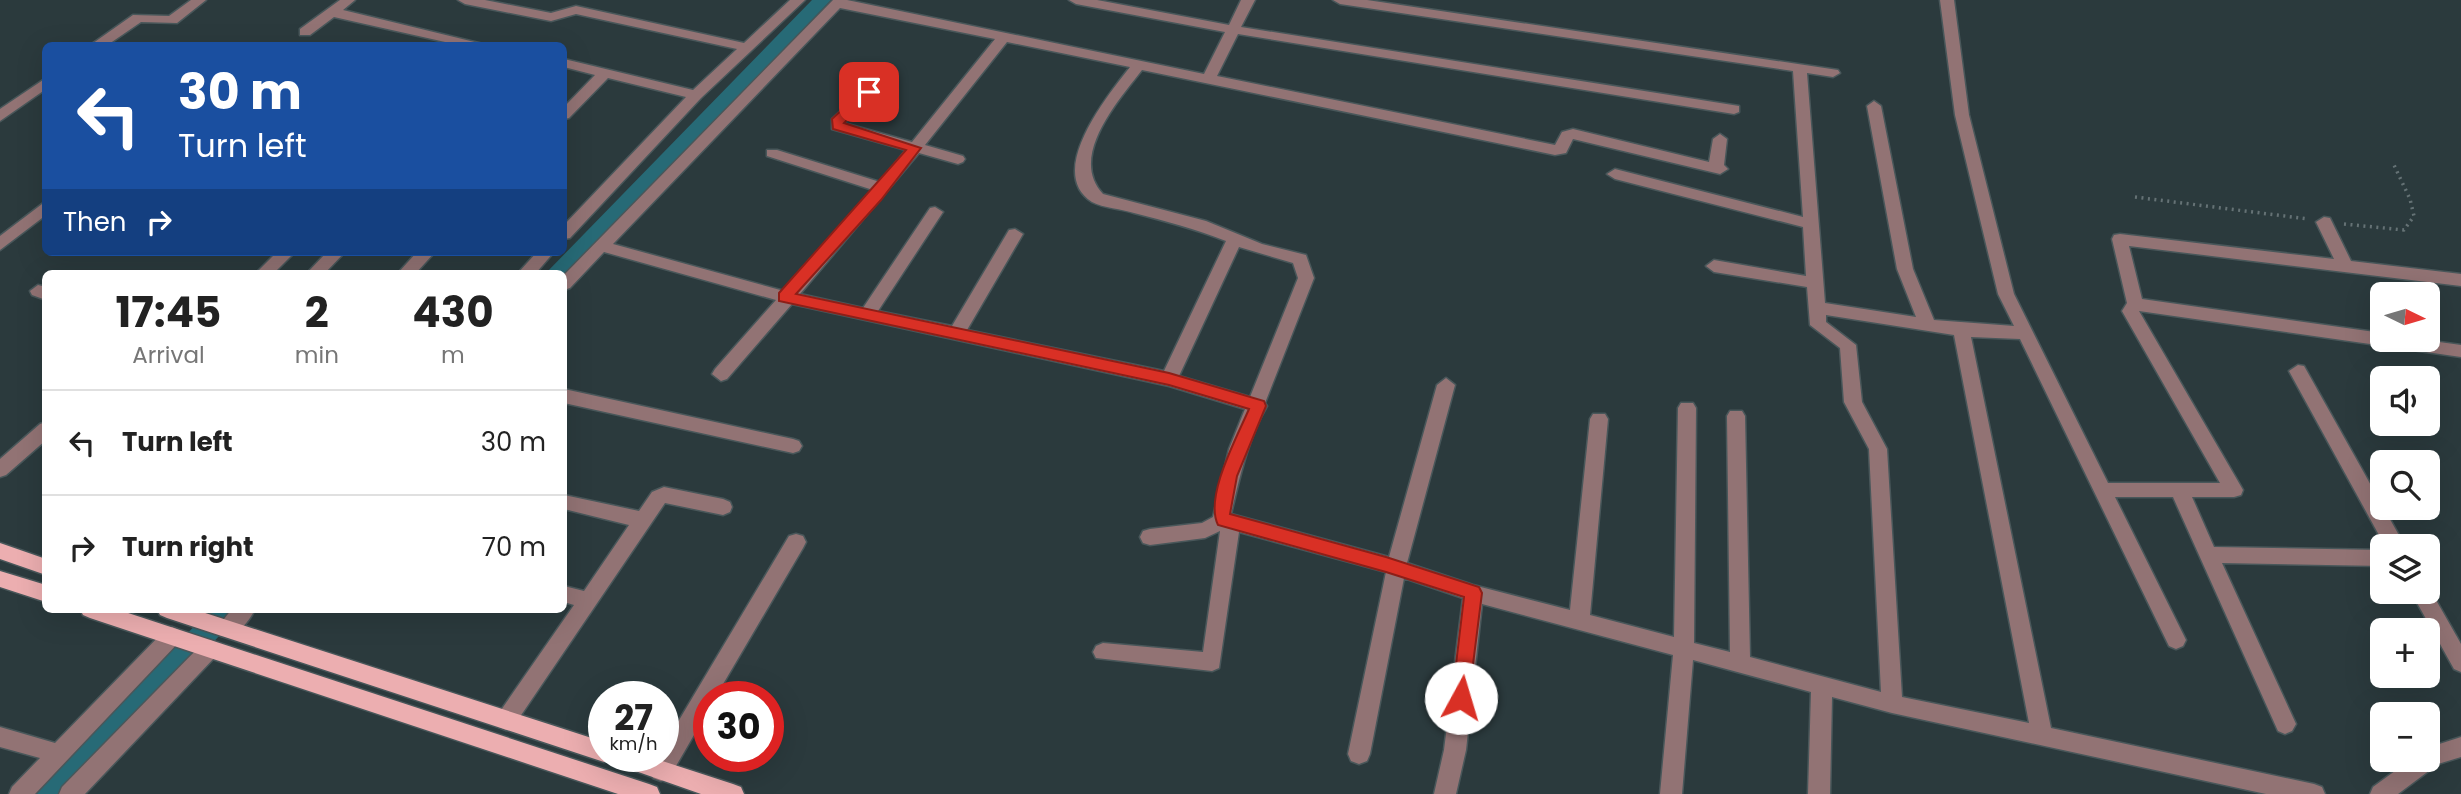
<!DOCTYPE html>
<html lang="en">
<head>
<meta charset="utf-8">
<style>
  :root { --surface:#fff; --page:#f2f2f2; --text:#222; --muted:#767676; --line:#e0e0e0 }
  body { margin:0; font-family:Poppins,sans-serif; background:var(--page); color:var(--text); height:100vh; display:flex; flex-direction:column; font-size:26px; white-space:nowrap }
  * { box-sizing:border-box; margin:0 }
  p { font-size:23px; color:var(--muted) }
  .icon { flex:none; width:38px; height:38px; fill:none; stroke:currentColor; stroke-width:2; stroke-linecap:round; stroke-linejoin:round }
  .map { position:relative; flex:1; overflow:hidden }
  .panel { position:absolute; left:42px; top:270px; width:525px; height:343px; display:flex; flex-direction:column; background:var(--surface); border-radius:10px; box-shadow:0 7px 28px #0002 }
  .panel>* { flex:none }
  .hud { position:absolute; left:42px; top:42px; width:525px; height:214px; border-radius:10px; box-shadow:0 7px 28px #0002; background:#1a4fa0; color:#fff; overflow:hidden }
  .needle { width:46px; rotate:95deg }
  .controls { position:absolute; left:2370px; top:282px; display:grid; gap:14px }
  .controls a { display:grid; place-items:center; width:70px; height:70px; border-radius:10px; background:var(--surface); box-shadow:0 7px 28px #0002; font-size:35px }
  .speed { position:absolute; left:588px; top:681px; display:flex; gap:14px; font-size:35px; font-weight:700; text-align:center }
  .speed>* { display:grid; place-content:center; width:91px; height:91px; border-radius:50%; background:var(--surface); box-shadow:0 7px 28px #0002; line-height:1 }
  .speed small { font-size:18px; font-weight:400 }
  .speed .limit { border:10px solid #d22; background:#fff; color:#111 }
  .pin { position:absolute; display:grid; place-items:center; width:60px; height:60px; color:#fff; margin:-30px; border-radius:14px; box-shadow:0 4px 10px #0006 }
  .me { position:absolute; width:77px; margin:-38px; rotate:6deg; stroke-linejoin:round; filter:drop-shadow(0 0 5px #0008) }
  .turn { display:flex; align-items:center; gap:24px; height:147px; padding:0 21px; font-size:32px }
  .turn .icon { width:91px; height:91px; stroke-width:2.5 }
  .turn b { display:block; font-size:49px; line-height:60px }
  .then { display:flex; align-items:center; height:66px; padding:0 21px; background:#0003; gap:14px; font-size:26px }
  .eta { display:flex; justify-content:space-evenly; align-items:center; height:119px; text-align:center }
  .eta b { font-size:42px; font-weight:700; line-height:49px }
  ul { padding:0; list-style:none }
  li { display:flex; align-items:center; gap:21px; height:105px; padding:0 21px; border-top:2px solid var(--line) }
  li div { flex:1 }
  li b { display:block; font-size:26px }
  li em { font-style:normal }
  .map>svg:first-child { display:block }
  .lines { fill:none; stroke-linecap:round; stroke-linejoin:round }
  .canal { fill:#276a76; fill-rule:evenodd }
  .minor-casing { stroke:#49575a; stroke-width:3 }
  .major-casing { stroke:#49575a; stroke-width:3 }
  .path { stroke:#657275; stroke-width:3.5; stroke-dasharray:2 4.5; stroke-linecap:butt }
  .minor { fill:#927374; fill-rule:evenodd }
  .major { fill:#ecaeb0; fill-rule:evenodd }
  .route { fill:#d93025; stroke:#8d1f18; stroke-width:2 }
</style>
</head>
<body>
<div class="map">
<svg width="2461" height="794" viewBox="0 0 2461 794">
  <rect width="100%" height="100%" fill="#2b3a3d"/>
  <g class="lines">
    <!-- canal -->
    <g class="canal">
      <polygon points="812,0 831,0 564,278 564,273 546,273"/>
      <polygon points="211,609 241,609 237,617 70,794 37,794 41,784"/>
    </g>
    <!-- minor casing -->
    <g class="minor-casing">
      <g id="minor">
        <polygon points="191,0 206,0 177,23 141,22 106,46 89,46 133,15 169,16"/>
        <polygon points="340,0 355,0 343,10 491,46 463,46 334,17 310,35 300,35 300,29"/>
        <polygon points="458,0 485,0 551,13 576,6 744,43 790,0 805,0 701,98 570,238 564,239 564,225 686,97 608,78 569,118 564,119 564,107 595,75 564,67 564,59 693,90 737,49 576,14 551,21 465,4"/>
        <path d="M833,0H847L1204,74L1225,32L1076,4L1069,0H1097L1229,25L1241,0H1255L1241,27L1739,106V112L1734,114L1238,34L1217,76L1555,145L1562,132L1573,129L1709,162L1713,139L1720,134L1727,139L1724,165L1728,169L1720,174L1573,139L1566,153L1555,155L1142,70C1118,101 1068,157 1103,194L1206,221L1262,244L1306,255L1314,278L1265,403L1267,406C1248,438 1240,477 1231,514L1389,557L1437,385L1446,378L1455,385L1407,563L1473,585L1570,610L1590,419L1593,414H1605L1608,419L1590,615L1674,637L1678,408L1681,403H1693L1696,408L1694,643L1730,652L1727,416L1730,411H1742L1745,416L1750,657L1881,692L1869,449L1844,402L1840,348L1810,325L1807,287L1714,272L1706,266L1714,260L1806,276L1803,227L1615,179L1607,174L1615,169L1803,217L1793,71L1340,4L1333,0H1367L1838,70L1840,73L1833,77L1807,73L1825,303L1916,317L1897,269L1867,106L1874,101L1881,106L1913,269L1934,320L2014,326L1998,294L1955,115L1940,0H1954L1969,115L2014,294L2108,483H2220L2122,311L2127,303L2112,239L2114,235L2120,234L2334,259L2316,222L2324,217L2330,218L2351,261L2461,274V286L2129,246L2142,299L2382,333V340H2425L2461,345V357L2139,311L2243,490L2241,495L2234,497H2192L2214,547L2382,550V566L2222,563L2296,724L2292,731L2285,734L2278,731L2173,497H2115L2186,640L2183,646L2176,649L2169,646L2020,339L1971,337L2051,728L2314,784L2322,787L2325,794H2266L1892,713L1832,697L1830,794H1808L1811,692L1693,660L1682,794H1660L1673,655L1482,604L1466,750L1456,794H1434L1444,750L1463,598L1404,578L1370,754L1367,761L1359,764L1351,761L1348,754L1386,572L1239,532L1219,668L1212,671L1096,658L1093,652L1096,646L1103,643L1203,652L1220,531L1205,538L1150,545L1143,543L1140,537L1143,531L1150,529L1202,523L1213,517L1229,449L1245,409L1169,386L792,304L727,379L721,381L712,374L715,369L776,300L604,252L570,288L564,290V275ZM840,8L995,39L912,142L844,123L874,95V89H864L832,119V129L906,150L880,182L777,150H767V156L873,190L784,291L613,244ZM1007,42L1130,67C1108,95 1045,172 1092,202C1103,208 1122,209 1134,213C1165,221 1196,229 1226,241L1164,371L967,330L1023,234L1015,229L1009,230L952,326L878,311L943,212L935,207L930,208L863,308L800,294L919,153L958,164L963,162L965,159L963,156L925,145ZM1239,247L1293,263L1298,278L1250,397L1179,376ZM1826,315L1954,335L2029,723L1902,697L1887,449L1862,402L1856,345L1826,322Z"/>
        <polygon points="46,78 46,89 0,121 0,109"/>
        <polygon points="46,201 46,215 0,250 0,236"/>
        <polygon points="277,252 295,252 274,273 256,273"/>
        <polygon points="327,252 345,252 325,273 307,273"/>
        <polygon points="417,252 435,252 416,273 398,273"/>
        <polygon points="537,252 554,252 536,273 518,273"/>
        <polygon points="38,285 46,287 46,300 32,295 30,291"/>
        <polygon points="2298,365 2304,366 2405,546 2385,546 2289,371"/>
        <polygon points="564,389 793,439 799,441 802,446 799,451 793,453 564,403"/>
        <polygon points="46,422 46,440 6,475 0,477 0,459 40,424"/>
        <polygon points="664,487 723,499 730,502 732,507 730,512 723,515 665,503 513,727 506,730 499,727 496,720 499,713 574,605 564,602 564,586 584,591 629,525 564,509 564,495 639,511 652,492"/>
        <polygon points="796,534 803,536 806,542 803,548 716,696 709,696 709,709 669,778 661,781 653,778 650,771 658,756 663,756 663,747 789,536"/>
        <polygon points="2428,586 2461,644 2461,672 2454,669 2411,592 2427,592"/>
        <path d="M232,609H255C249,622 234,641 219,635L216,629Z"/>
        <polygon points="172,627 179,630 182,636 179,642 35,794 9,794 12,787 40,758 0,747 0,727 55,743 165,630"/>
        <polygon points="210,640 217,643 220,649 217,655 85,794 59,794 62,787 203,643"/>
        <polygon points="2461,737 2461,757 2438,764 2398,794 2370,794 2373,787 2410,760 2427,760 2427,748"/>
      </g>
    </g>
    <!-- major casing -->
    <g class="major-casing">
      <g id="major">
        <polygon points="0,543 46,559 46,575 0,559"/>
        <polygon points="0,571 46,585 46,602 0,587"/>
        <polygon points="80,609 116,609 649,784 657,787 660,794 618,794 90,618 83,615"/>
        <polygon points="157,609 193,609 604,742 604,756 647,756 733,784 741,787 744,794 701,794 607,761 604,762 167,618 160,615"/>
      </g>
    </g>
    <!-- path -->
    <g class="path">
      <polyline points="2135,197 2308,219"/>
      <polyline points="2344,224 2404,230 2414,216 2410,199 2394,165"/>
    </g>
    <!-- minor -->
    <use href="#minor" class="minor"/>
    <!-- major -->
    <use href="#major" class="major"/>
  </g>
  <!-- route -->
  <path class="route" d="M864,89L875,92L844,123L921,148L881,200L796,294L1169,373L1264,401L1266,406L1237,476L1230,514L1386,557L1479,587L1482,593L1468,704L1461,706L1454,704L1452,698L1464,597L1386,572L1218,525C1204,497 1237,437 1249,409L1169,385L779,301V293L906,150L833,129L832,119Z"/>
</svg>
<div class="controls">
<a><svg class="needle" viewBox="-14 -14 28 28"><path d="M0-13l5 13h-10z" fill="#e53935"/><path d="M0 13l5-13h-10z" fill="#767676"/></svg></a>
<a><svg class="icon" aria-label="sound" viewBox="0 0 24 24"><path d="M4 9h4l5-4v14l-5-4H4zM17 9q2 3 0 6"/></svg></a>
<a><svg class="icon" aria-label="search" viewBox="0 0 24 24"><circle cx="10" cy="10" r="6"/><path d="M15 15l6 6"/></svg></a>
<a><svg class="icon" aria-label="layers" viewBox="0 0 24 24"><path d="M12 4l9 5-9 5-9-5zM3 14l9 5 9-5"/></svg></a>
<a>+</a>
<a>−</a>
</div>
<div class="speed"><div>27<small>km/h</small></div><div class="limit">30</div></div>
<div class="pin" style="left:869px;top:92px;background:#d93025"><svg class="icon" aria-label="arrive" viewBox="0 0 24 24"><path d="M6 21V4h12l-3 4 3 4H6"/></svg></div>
<svg class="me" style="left:1461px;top:698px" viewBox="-20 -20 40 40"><circle r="19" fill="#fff"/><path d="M0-13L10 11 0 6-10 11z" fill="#d93025"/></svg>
<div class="hud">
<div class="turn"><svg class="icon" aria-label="left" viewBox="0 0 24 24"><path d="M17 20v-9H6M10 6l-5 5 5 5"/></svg><div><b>30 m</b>Turn left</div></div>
<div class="then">Then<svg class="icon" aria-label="right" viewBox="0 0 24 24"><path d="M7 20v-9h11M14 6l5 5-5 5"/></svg></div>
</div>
<section class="panel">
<div class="eta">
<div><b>17:45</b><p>Arrival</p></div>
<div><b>2</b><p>min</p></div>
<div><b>430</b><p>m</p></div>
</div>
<ul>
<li><svg class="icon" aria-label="left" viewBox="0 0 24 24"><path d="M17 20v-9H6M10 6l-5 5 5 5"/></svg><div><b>Turn left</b></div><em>30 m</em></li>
<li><svg class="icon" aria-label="right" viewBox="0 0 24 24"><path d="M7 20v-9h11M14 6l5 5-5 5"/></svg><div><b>Turn right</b></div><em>70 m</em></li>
</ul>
</section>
</div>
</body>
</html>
